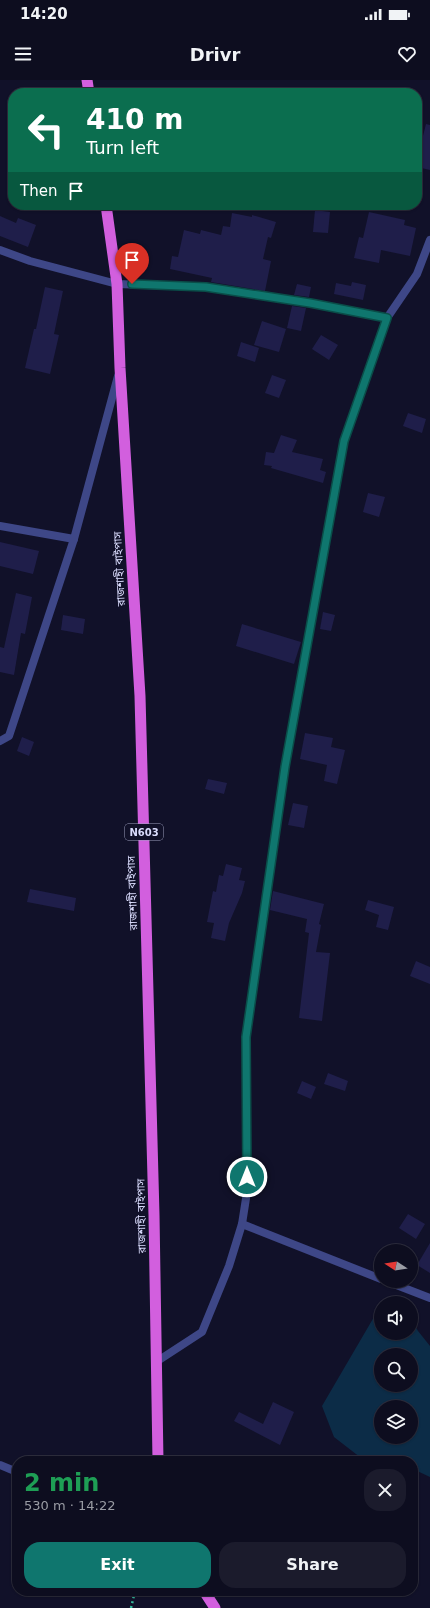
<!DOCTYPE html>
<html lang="en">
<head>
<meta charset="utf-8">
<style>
  :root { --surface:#0d0d1f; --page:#1b1b2c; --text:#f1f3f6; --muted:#9a9ca4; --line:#2d2d3d; --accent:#0f766e }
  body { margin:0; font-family:"DejaVu Sans","Noto Sans Bengali",sans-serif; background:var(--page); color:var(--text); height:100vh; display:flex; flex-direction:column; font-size:15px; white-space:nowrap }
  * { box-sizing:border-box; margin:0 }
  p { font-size:13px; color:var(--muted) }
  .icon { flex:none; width:22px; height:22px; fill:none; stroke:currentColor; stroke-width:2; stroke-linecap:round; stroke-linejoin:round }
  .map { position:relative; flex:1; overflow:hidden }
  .side { position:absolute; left:12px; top:1376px; width:406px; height:140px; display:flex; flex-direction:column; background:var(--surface); border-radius:16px; box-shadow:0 1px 3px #0004,0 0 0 1px var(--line) }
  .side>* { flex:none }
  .hud { position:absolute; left:8px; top:8px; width:414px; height:122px; border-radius:16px; box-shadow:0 1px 3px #0004,0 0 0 1px var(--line); background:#0b6e4f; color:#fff; overflow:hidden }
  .needle { width:26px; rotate:282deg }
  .controls { position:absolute; left:374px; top:1164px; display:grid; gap:8px }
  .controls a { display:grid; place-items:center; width:44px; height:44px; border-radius:50%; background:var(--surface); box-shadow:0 1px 3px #0004,0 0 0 1px var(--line); font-size:20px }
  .pin { position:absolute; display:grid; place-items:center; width:34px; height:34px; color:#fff; margin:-41px -17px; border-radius:50% 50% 50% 0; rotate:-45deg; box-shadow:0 0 4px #0007 }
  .pin .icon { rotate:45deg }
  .me { position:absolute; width:44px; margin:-22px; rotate:0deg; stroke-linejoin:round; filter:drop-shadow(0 0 3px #0008) }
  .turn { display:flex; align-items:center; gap:14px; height:84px; padding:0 12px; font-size:18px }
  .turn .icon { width:52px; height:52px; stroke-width:2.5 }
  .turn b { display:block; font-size:28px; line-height:34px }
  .then { display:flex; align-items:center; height:38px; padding:0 12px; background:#0003; gap:8px; font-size:15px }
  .round { display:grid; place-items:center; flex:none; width:42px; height:42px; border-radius:16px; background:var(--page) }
  .headline { display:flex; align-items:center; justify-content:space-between; height:68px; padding:0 12px }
  h1 { font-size:24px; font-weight:700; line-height:30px; color:#1e9e55 }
  .action { display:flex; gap:8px; margin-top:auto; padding:8px 12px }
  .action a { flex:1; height:46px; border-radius:16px; background:var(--accent); color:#fff; font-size:16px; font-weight:700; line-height:46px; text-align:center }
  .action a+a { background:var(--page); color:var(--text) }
  .status { display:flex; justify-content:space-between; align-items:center; height:28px; padding:0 20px; background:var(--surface); direction:ltr }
  .status svg { height:11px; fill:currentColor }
  header { display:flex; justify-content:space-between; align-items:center; height:52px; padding:0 12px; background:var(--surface); font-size:18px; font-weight:700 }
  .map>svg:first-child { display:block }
  .water { fill:#0c2c47; fill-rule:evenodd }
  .building { fill:#1f1e4a }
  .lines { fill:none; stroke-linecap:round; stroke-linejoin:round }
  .path { stroke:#34b99b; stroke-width:2.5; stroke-dasharray:2 3; stroke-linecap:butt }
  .minor { stroke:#3e4787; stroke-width:8 }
  .trunk { stroke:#d25fde; stroke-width:11 }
  .route-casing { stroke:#0a4d48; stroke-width:10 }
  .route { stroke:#0f766e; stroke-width:7 }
  .labels { text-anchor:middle; stroke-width:3; stroke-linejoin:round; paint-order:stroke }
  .shield { fill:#111129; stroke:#9ea0be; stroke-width:1 }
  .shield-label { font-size:10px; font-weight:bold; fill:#dbddfe }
  .street-label { font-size:11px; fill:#dbddfe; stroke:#111129 }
</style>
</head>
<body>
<div class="status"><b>14:20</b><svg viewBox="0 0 49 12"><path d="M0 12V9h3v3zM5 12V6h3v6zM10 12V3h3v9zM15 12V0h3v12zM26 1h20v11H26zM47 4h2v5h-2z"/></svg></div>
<header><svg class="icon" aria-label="menu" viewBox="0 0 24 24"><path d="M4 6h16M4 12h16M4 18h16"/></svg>Drivr<svg class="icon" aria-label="heart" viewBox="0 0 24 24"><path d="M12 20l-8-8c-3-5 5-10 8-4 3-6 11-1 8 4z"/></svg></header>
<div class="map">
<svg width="430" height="1528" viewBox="0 0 430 1528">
  <rect width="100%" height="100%" fill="#111129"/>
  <!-- water -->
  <path class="water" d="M381,1225V1253H411V1239L418,1251L430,1266V1397L413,1389V1381H395L381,1375L372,1381H365L334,1357L322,1326ZM381,1275H411V1305H381ZM381,1327H411V1357H381Z"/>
  <!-- building -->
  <g class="building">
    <polygon points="426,44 430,45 430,90 417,87 417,80"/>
    <polygon points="315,130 330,132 328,153 313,152"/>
    <polygon points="369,132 405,140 404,145 416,148 410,176 381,170 379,183 354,178 359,157 363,158"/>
    <polygon points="232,133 252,137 252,135 276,142 271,158 268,157 263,179 271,181 265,211 211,202 212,198 170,189 172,176 178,177 184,150 200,154 201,150 221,155 223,146 230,147"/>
    <polygon points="0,136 16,143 18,138 36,145 28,167 0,156"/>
    <polygon points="352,202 366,205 363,220 334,214 336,203 351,206"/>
    <polygon points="297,204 311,207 309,217 294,215"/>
    <polygon points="45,207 63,211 54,254 59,255 50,294 25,288 34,249 36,249"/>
    <polygon points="292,226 306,228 301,251 287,248"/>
    <polygon points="262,241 286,249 279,272 254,265"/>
    <polygon points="321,255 338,265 329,280 312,269"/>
    <polygon points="241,262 259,268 255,282 237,276"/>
    <polygon points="272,295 286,300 279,318 265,313"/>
    <polygon points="408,333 426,339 422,353 403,346"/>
    <polygon points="281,355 297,360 292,372 323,379 320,390 326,392 323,403 271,388 272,386 264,385 266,372 274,373"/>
    <polygon points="368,413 385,417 379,437 363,432"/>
    <polygon points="0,462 39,471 33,494 0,486"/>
    <polygon points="16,513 32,517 25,554 21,553 14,595 0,592 0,567 4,568"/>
    <polygon points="323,532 335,535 331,551 320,549"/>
    <polygon points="63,535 85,539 83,554 61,550"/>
    <polygon points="242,544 301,562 294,584 236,566"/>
    <polygon points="305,653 333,658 331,667 345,670 337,704 324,701 327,685 300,679"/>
    <polygon points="22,657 34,662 29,676 17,671"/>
    <polygon points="208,699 227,703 224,714 205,709"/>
    <polygon points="293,723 308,726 304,748 288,745"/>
    <polygon points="226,784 242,788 239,800 245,801 242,813 229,843 225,861 211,858 214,843 207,842 213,811 216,812 219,795 223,796"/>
    <polygon points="30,809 76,818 74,831 27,822"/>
    <polygon points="273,811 324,824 319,844 321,845 316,872 330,873 322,941 299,938 309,853 305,852 307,839 270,830"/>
    <polygon points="368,820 394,827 388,850 376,847 379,835 365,830"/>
    <polygon points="416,881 430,887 430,904 410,896"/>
    <polygon points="328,993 348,1001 345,1011 324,1004"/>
    <polygon points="302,1001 316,1007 311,1019 297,1013"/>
    <polygon points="408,1134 425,1144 416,1159 399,1148"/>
    <polygon points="430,1163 430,1193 417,1185"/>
    <polygon points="273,1322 294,1332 280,1365 234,1341 239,1332 263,1344"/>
  </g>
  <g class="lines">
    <!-- path -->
    <polyline class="path" points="131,1528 135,1511"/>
    <!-- minor -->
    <g class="minor">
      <polyline points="0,170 30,181 117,204 206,207 309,223 387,238 417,194 430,160"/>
      <polyline points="0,446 74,459"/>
      <polyline points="0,661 9,656 74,459 118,296"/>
      <polyline points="242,1144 381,1199"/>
      <polyline points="386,1201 430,1218"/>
      <polyline points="156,1282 202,1252 229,1186 242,1144 247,1112 246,957 285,687 344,361 387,238"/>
      <polyline points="0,1385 17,1392"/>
    </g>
    <!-- trunk -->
    <g class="trunk">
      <polyline points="87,0 89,13"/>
      <polyline points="106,125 117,204 120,288 140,616 154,1135 158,1381"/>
      <polyline points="204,1511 215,1528"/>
    </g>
  </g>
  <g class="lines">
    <!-- route casing -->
    <g class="route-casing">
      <polyline id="route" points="132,204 206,207 310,223 387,238 344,361 285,687 246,957 247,1097"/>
    </g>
    <!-- route -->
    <use href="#route" class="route"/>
  </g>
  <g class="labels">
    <!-- shield labels -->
    <rect class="shield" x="125" y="744" width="38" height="16" rx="3"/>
    <g class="shield-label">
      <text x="144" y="756">N603</text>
    </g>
    <!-- street labels -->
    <g class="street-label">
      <text transform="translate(119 489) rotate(-93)" y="4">রাজশাহী বাইপাস</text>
      <text transform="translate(132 813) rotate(-92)" y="4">রাজশাহী বাইপাস</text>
      <text transform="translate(141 1136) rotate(-91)" y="4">রাজশাহী বাইপাস</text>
    </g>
  </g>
</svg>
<div class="controls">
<a><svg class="needle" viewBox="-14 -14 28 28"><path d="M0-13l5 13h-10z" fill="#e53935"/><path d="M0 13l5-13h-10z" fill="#9a9ca4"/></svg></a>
<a><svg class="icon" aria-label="sound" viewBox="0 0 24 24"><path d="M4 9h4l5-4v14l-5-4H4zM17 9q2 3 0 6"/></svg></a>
<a><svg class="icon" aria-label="search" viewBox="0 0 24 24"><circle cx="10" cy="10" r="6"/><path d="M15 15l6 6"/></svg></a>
<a><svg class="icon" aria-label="layers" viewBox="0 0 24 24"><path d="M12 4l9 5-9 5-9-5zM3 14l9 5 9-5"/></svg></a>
</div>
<div class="pin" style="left:132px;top:204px;background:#d93025"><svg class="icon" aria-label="arrive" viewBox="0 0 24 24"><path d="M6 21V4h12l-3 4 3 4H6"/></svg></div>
<svg class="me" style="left:247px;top:1097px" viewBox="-20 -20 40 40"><circle r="17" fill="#0f766e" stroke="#fff" stroke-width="3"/><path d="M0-11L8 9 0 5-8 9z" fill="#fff"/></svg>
<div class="hud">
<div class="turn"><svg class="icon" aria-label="left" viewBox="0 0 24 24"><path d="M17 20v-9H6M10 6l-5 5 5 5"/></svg><div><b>410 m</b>Turn left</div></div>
<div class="then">Then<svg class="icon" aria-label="arrive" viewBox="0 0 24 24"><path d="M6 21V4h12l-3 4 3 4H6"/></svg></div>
</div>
<section class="side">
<div class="headline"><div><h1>2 min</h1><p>530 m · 14:22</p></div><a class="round"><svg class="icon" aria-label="close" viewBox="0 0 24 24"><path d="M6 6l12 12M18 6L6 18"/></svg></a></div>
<div class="action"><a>Exit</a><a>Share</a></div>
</section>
</div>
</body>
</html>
